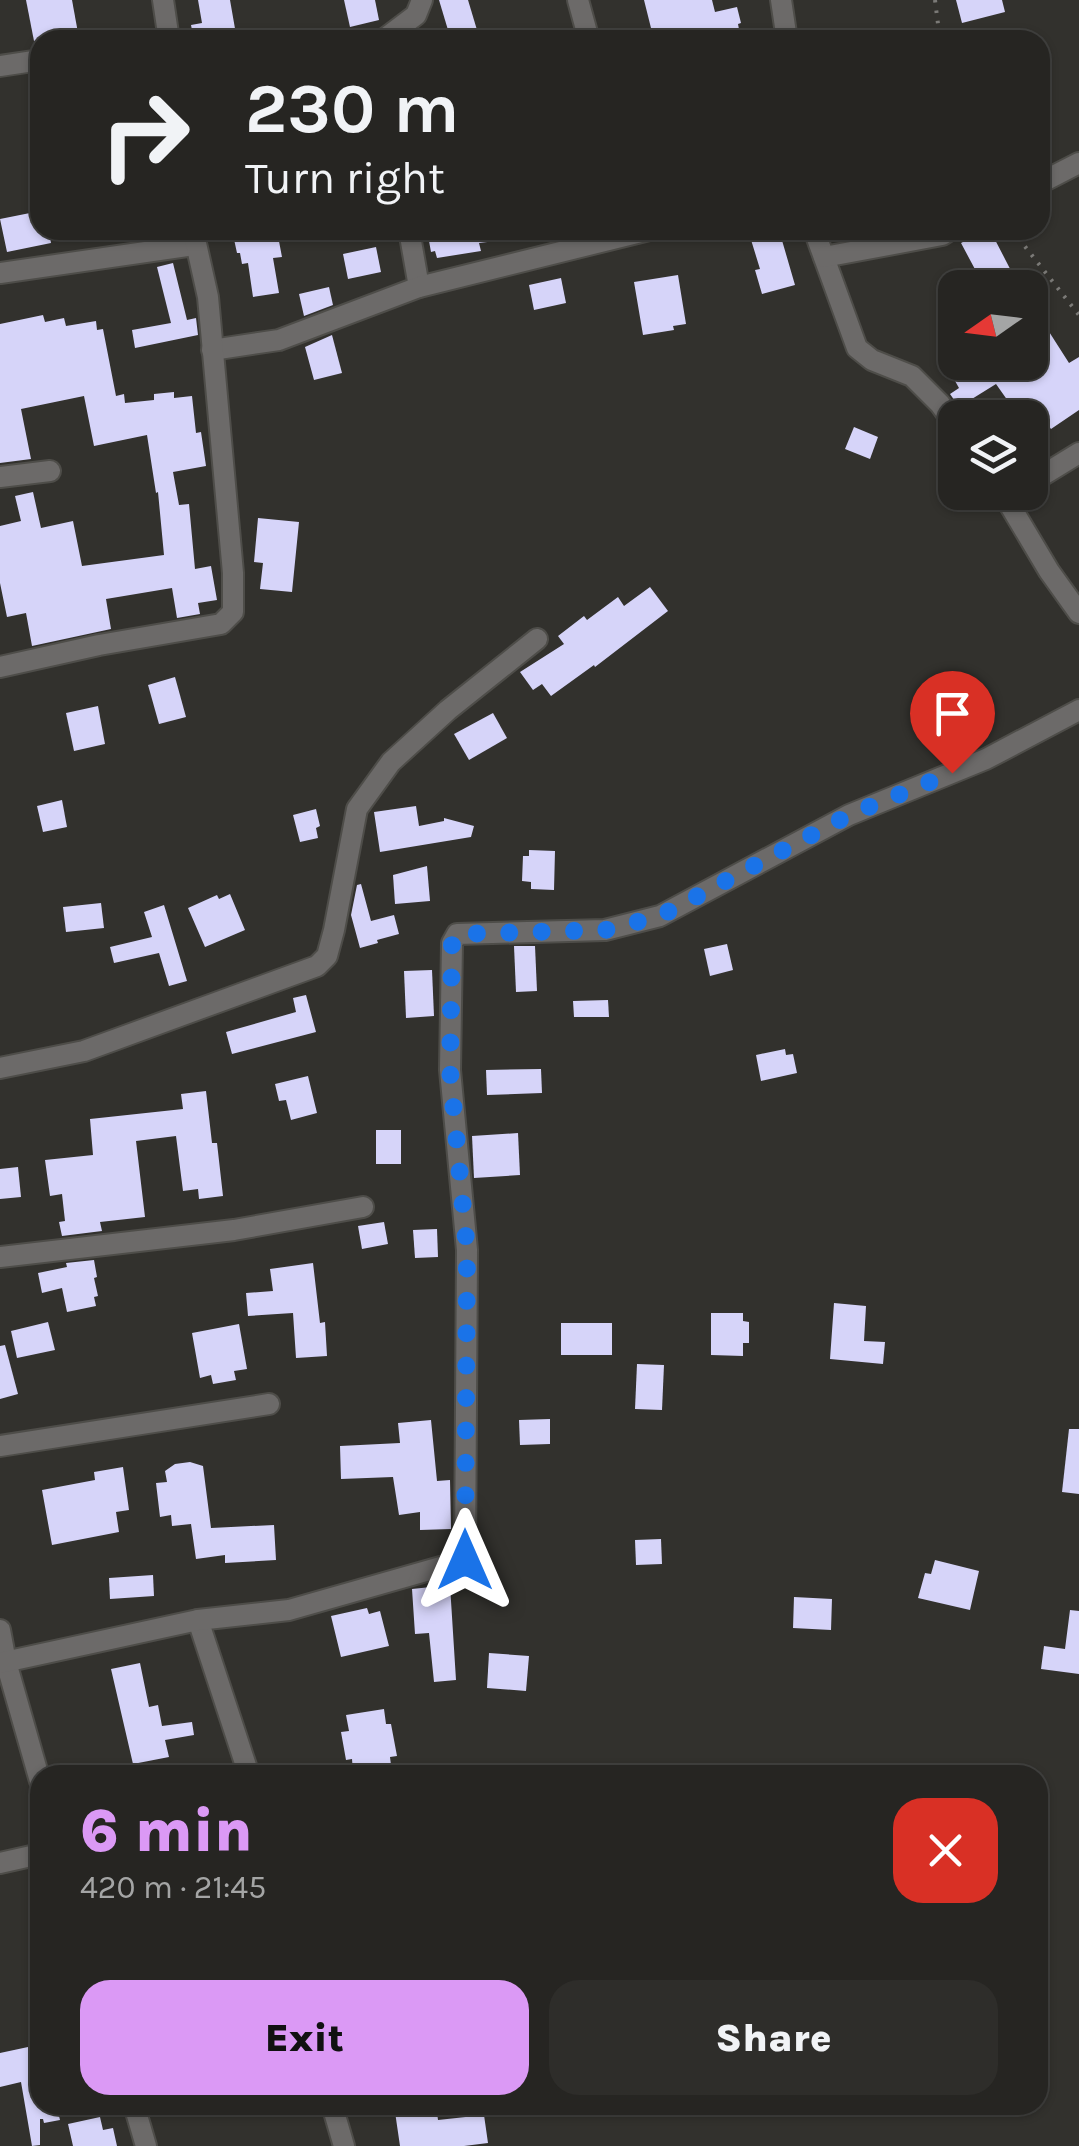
<!DOCTYPE html>
<html lang="en">
<head>
<meta charset="utf-8">
<style>
  :root { --surface:#262522; --page:#2e2d2a; --text:#f1f3f6; --muted:#a4a5a5; --line:#424240; --accent:#db99f5 }
  body { margin:0; font-family:Karla,sans-serif; background:var(--page); color:var(--text); height:100vh; display:flex; flex-direction:column; font-size:38px; white-space:nowrap }
  * { box-sizing:border-box; margin:0 }
  p { font-size:32px; color:var(--muted) }
  .icon { flex:none; width:55px; height:55px; fill:none; stroke:currentColor; stroke-width:2; stroke-linecap:round; stroke-linejoin:round }
  .map { position:relative; flex:1; overflow:hidden }
  .sheet { position:absolute; left:30px; top:1765px; width:1018px; height:350px; display:flex; flex-direction:column; background:var(--surface); border-radius:30px; box-shadow:0 2px 8px #0004,0 0 0 2px var(--line) }
  .sheet>* { flex:none }
  .hud { position:absolute; left:30px; top:30px; width:1020px; height:210px; border-radius:30px; box-shadow:0 2px 8px #0004,0 0 0 2px var(--line); background:#262522; color:var(--text); overflow:hidden }
  .needle { width:65px; rotate:256deg }
  .tools { position:absolute; left:938px; top:270px; display:grid; gap:20px }
  .tools a { display:grid; place-items:center; width:110px; height:110px; border-radius:20px; background:var(--surface); box-shadow:0 2px 8px #0004,0 0 0 2px var(--line); font-size:50px }
  .pin { position:absolute; display:grid; place-items:center; width:85px; height:85px; color:#fff; margin:-102px -42px; border-radius:50% 50% 50% 0; rotate:-45deg; box-shadow:0 0 10px #0007 }
  .pin .icon { rotate:45deg }
  .me { position:absolute; width:110px; margin:-55px; rotate:0deg; stroke-linejoin:round; filter:drop-shadow(0 0 8px #0008) }
  .turn { display:flex; align-items:center; gap:35px; height:210px; padding:0 50px; font-size:45px }
  .turn .icon { width:130px; height:130px; stroke-width:2.5 }
  .turn b { display:block; font-size:70px; line-height:85px }
  .round { display:grid; place-items:center; flex:none; width:105px; height:105px; border-radius:30px; background:var(--page) }
  .summary { display:flex; align-items:center; justify-content:space-between; height:170px; padding:0 50px }
  h1 { font-size:60px; font-weight:800; line-height:75px; color:var(--accent) }
  .action { display:flex; gap:20px; margin-top:auto; padding:20px 50px }
  .action a { flex:1; height:115px; border-radius:30px; background:var(--accent); color:#111; font-size:40px; font-weight:800; line-height:115px; text-align:center }
  .action a+a { background:var(--page); color:var(--text) }
  .map>svg:first-child { display:block }
  .building { fill:#d6d4f9 }
  .lines { fill:none; stroke-linecap:round; stroke-linejoin:round }
  .street-casing { stroke:#4e4d49; stroke-width:24 }
  .path { stroke:#7b7a77; stroke-width:4; stroke-dasharray:2.5 8; stroke-linecap:butt }
  .street { stroke:#6c6a69; stroke-width:20 }
  .route { stroke:#1a73e8; stroke-width:18; stroke-dasharray:0 32.4 }
</style>
</head>
<body>
<div class="map">
<svg width="1079" height="2146" viewBox="0 0 1079 2146">
  <rect width="100%" height="100%" fill="#32312d"/>
  <!-- building -->
  <g class="building">
    <polygon points="26,0 72,0 78,33 34,41"/>
    <polygon points="198,0 230,0 237,40 194,40 191,25 202,23"/>
    <polygon points="344,0 375,0 379,20 350,27"/>
    <polygon points="439,0 468,0 480,40 451,40"/>
    <polygon points="644,0 712,0 715,12 737,7 741,23 738,24 741,40 654,40"/>
    <polygon points="956,0 1002,0 1005,12 962,23"/>
    <polygon points="40,211 40,230 49,230 51,243 7,252 0,219"/>
    <polygon points="232,230 271,230 272,238 278,236 282,257 273,258 279,293 253,297 248,263 242,264 240,253 237,253"/>
    <polygon points="427,230 510,230 511,239 479,243 481,251 437,258 435,251 431,252"/>
    <polygon points="748,230 779,230 795,285 762,294 755,270 760,269"/>
    <polygon points="986,230 990,230 1020,288 955,288 955,331 938,290 977,273 961,243"/>
    <polygon points="376,247 381,272 348,279 343,254"/>
    <polygon points="173,263 187,320 196,318 198,335 135,348 132,330 171,323 157,267"/>
    <polygon points="678,275 686,324 673,326 674,330 643,335 634,282"/>
    <polygon points="561,278 566,303 534,310 529,285"/>
    <polygon points="329,287 333,305 304,316 299,294"/>
    <polygon points="43,315 45,322 64,318 66,326 96,321 97,330 103,329 116,396 124,394 125,403 154,400 154,394 174,392 174,398 192,396 196,433 201,432 206,466 173,472 179,505 189,504 195,569 211,566 217,600 198,603 200,614 177,618 172,588 106,599 111,629 32,646 26,613 7,617 0,583 0,526 21,521 15,496 33,492 41,528 73,521 82,566 164,555 158,492 156,493 147,435 94,446 84,396 21,409 31,459 0,463 0,324"/>
    <polygon points="1046,327 1069,363 1079,357 1079,410 1051,429 1045,421 1030,431 1030,418 1020,418 996,384 959,407 950,394 959,388 950,372 965,362 1030,362 1030,338"/>
    <polygon points="332,335 342,373 314,380 305,347"/>
    <polygon points="854,427 878,437 870,459 845,449"/>
    <polygon points="258,518 299,522 292,592 260,589 263,563 254,562"/>
    <polygon points="650,587 668,611 595,667 594,665 551,696 542,684 533,690 520,672 564,644 558,636 584,616 587,620 618,597 624,606"/>
    <polygon points="175,677 186,717 159,724 148,685"/>
    <polygon points="98,706 105,744 74,751 66,713"/>
    <polygon points="493,713 507,738 469,760 454,734"/>
    <polygon points="62,800 67,827 43,832 37,806"/>
    <polygon points="416,806 419,826 444,821 444,818 474,826 471,837 380,852 374,812"/>
    <polygon points="316,809 320,826 316,828 318,838 300,842 293,815"/>
    <polygon points="529,850 555,851 554,890 531,889 531,882 522,881 523,856 529,856"/>
    <polygon points="427,866 430,901 395,904 393,875"/>
    <polygon points="361,884 371,921 394,915 399,934 377,940 378,943 360,948 351,915 357,885"/>
    <polygon points="230,894 245,930 205,947 188,908 217,895 219,899"/>
    <polygon points="101,903 104,928 66,932 63,907"/>
    <polygon points="164,905 187,981 169,986 159,953 114,963 110,947 152,937 144,912"/>
    <polygon points="727,944 733,970 710,976 704,949"/>
    <polygon points="514,946 535,946 537,991 516,992"/>
    <polygon points="432,970 434,1016 406,1018 404,971"/>
    <polygon points="306,995 316,1032 232,1054 226,1032 296,1012 293,998"/>
    <polygon points="608,1000 609,1017 574,1017 573,1001"/>
    <polygon points="785,1049 786,1055 793,1054 797,1073 761,1081 756,1055"/>
    <polygon points="541,1069 542,1093 487,1095 486,1070"/>
    <polygon points="308,1076 317,1113 291,1120 286,1100 279,1101 275,1084"/>
    <polygon points="206,1091 212,1143 217,1143 223,1196 199,1199 198,1189 183,1191 176,1136 136,1141 145,1217 100,1222 102,1231 62,1236 59,1222 65,1221 62,1194 50,1196 45,1160 93,1155 90,1119 183,1109 181,1094"/>
    <rect x="376" y="1130" width="25" height="34"/>
    <polygon points="518,1133 520,1175 474,1178 472,1136"/>
    <polygon points="18,1167 21,1197 0,1199 0,1169"/>
    <polygon points="384,1222 388,1244 362,1249 358,1226"/>
    <polygon points="437,1229 438,1257 415,1258 413,1230"/>
    <polygon points="94,1260 97,1277 94,1278 98,1296 94,1297 96,1306 67,1312 62,1288 42,1293 38,1273 67,1267 66,1263"/>
    <polygon points="313,1263 320,1323 325,1322 327,1356 296,1358 293,1313 248,1316 246,1293 273,1291 270,1269"/>
    <polygon points="834,1303 866,1306 864,1341 885,1342 883,1364 830,1359"/>
    <polygon points="711,1313 743,1313 743,1321 749,1322 749,1343 743,1343 743,1356 711,1355"/>
    <polygon points="48,1322 55,1350 17,1358 11,1331"/>
    <rect x="561" y="1323" width="51" height="32"/>
    <polygon points="239,1324 247,1369 234,1371 236,1380 213,1384 211,1375 200,1378 192,1333"/>
    <polygon points="5,1345 18,1394 0,1399 0,1346"/>
    <polygon points="637,1364 664,1365 662,1410 635,1409"/>
    <polygon points="550,1419 550,1444 520,1445 519,1420"/>
    <polygon points="431,1420 437,1481 450,1480 451,1529 420,1530 420,1512 399,1515 393,1477 341,1479 340,1446 400,1443 398,1423"/>
    <polygon points="1069,1429 1079,1429 1079,1494 1062,1492"/>
    <polygon points="190,1462 203,1466 211,1528 274,1525 276,1560 225,1563 225,1555 196,1559 191,1524 172,1526 171,1515 160,1517 156,1483 167,1482 165,1471 175,1464"/>
    <polygon points="123,1467 129,1510 116,1512 119,1532 52,1545 42,1490 95,1480 94,1472"/>
    <polygon points="661,1539 662,1564 636,1565 635,1540"/>
    <polygon points="935,1560 979,1571 970,1610 918,1598 925,1573 931,1574"/>
    <polygon points="153,1575 154,1596 110,1599 109,1578"/>
    <polygon points="450,1585 456,1680 434,1682 429,1633 415,1634 412,1589"/>
    <polygon points="794,1597 832,1599 831,1630 793,1628"/>
    <polygon points="367,1608 369,1614 380,1611 389,1646 341,1657 331,1616"/>
    <polygon points="1070,1610 1079,1611 1079,1674 1041,1669 1044,1646 1065,1649"/>
    <polygon points="489,1653 529,1656 526,1691 487,1688"/>
    <polygon points="140,1663 149,1707 158,1705 162,1726 192,1722 194,1735 165,1740 169,1757 133,1764 111,1669"/>
    <polygon points="384,1709 386,1724 391,1724 397,1756 390,1757 391,1765 353,1772 352,1759 346,1760 341,1732 349,1731 346,1715"/>
    <polygon points="28,2047 31,2060 40,2058 40,2105 75,2105 76,2112 59,2116 60,2120 44,2123 43,2119 40,2119 40,2145 32,2146 21,2082 0,2087 0,2053"/>
    <polygon points="394,2105 436,2105 438,2120 484,2115 488,2143 464,2146 400,2146"/>
    <polygon points="100,2117 103,2130 113,2128 117,2146 73,2146 68,2124"/>
  </g>
  <g class="lines">
    <!-- street casing -->
    <g class="street-casing">
      <g id="street">
        <polyline points="163,0 169,40"/>
        <polyline points="578,0 589,40"/>
        <polyline points="781,0 787,40"/>
        <polyline points="383,40 416,15 422,0"/>
        <polyline points="0,66 40,60"/>
        <polyline points="1040,183 1079,163"/>
        <polyline points="409,230 419,287"/>
        <polyline points="814,230 857,348 872,360 912,376 940,404 955,425"/>
        <polyline points="824,257 942,235 950,230"/>
        <polyline points="0,273 194,245"/>
        <polyline points="212,350 279,340 419,287 649,230"/>
        <polyline points="0,477 50,471"/>
        <polyline points="1030,483 1079,453"/>
        <polyline points="1002,492 1049,571 1079,613"/>
        <polyline points="0,667 99,645 221,624 233,612 233,573 208,297 193,230"/>
        <polyline points="0,1068 84,1051 317,966 327,956 334,930 357,809 391,762 448,710 537,639"/>
        <polyline points="0,1257 234,1230 363,1207"/>
        <polyline points="0,1446 269,1404"/>
        <polyline points="198,1620 249,1775"/>
        <polyline points="0,1630 6,1662 40,1781"/>
        <polyline points="0,1663 198,1620 289,1610 465,1560 467,1250 450,1070 452,943 457,934 605,930 660,916 849,815 986,759 1079,710"/>
        <polyline points="0,1863 40,1854"/>
        <polyline points="134,2105 146,2146"/>
        <polyline points="332,2105 344,2146"/>
      </g>
    </g>
    <!-- path -->
    <g class="path">
      <polyline points="935,0 940,40"/>
      <polyline points="1012,230 1079,315"/>
    </g>
    <!-- street -->
    <use href="#street" class="street"/>
  </g>
  <g class="lines">
    <!-- route -->
    <polyline class="route" points="465,1560 467,1250 450,1070 452,943 457,934 605,930 660,916 849,815 952,773"/>
  </g>
</svg>
<div class="tools">
<a><svg class="needle" viewBox="-14 -14 28 28"><path d="M0-13l5 13h-10z" fill="#e53935"/><path d="M0 13l5-13h-10z" fill="#a4a5a5"/></svg></a>
<a><svg class="icon" aria-label="layers" viewBox="0 0 24 24"><path d="M12 4l9 5-9 5-9-5zM3 14l9 5 9-5"/></svg></a>
</div>
<div class="pin" style="left:952px;top:773px;background:#d93025"><svg class="icon" aria-label="arrive" viewBox="0 0 24 24"><path d="M6 21V4h12l-3 4 3 4H6"/></svg></div>
<svg class="me" style="left:465px;top:1560px" viewBox="-20 -20 40 40"><path d="M0-17L14 15 0 8-14 15z" fill="#1a73e8" stroke="#fff" stroke-width="4"/></svg>
<div class="hud">
<div class="turn"><svg class="icon" aria-label="right" viewBox="0 0 24 24"><path d="M7 20v-9h11M14 6l5 5-5 5"/></svg><div><b>230 m</b>Turn right</div></div>
</div>
<section class="sheet">
<div class="summary"><div><h1>6 min</h1><p>420 m · 21:45</p></div><a class="round" style="background:#d93025;color:#fff"><svg class="icon" aria-label="close" viewBox="0 0 24 24"><path d="M6 6l12 12M18 6L6 18"/></svg></a></div>
<div class="action"><a>Exit</a><a>Share</a></div>
</section>
</div>
</body>
</html>
